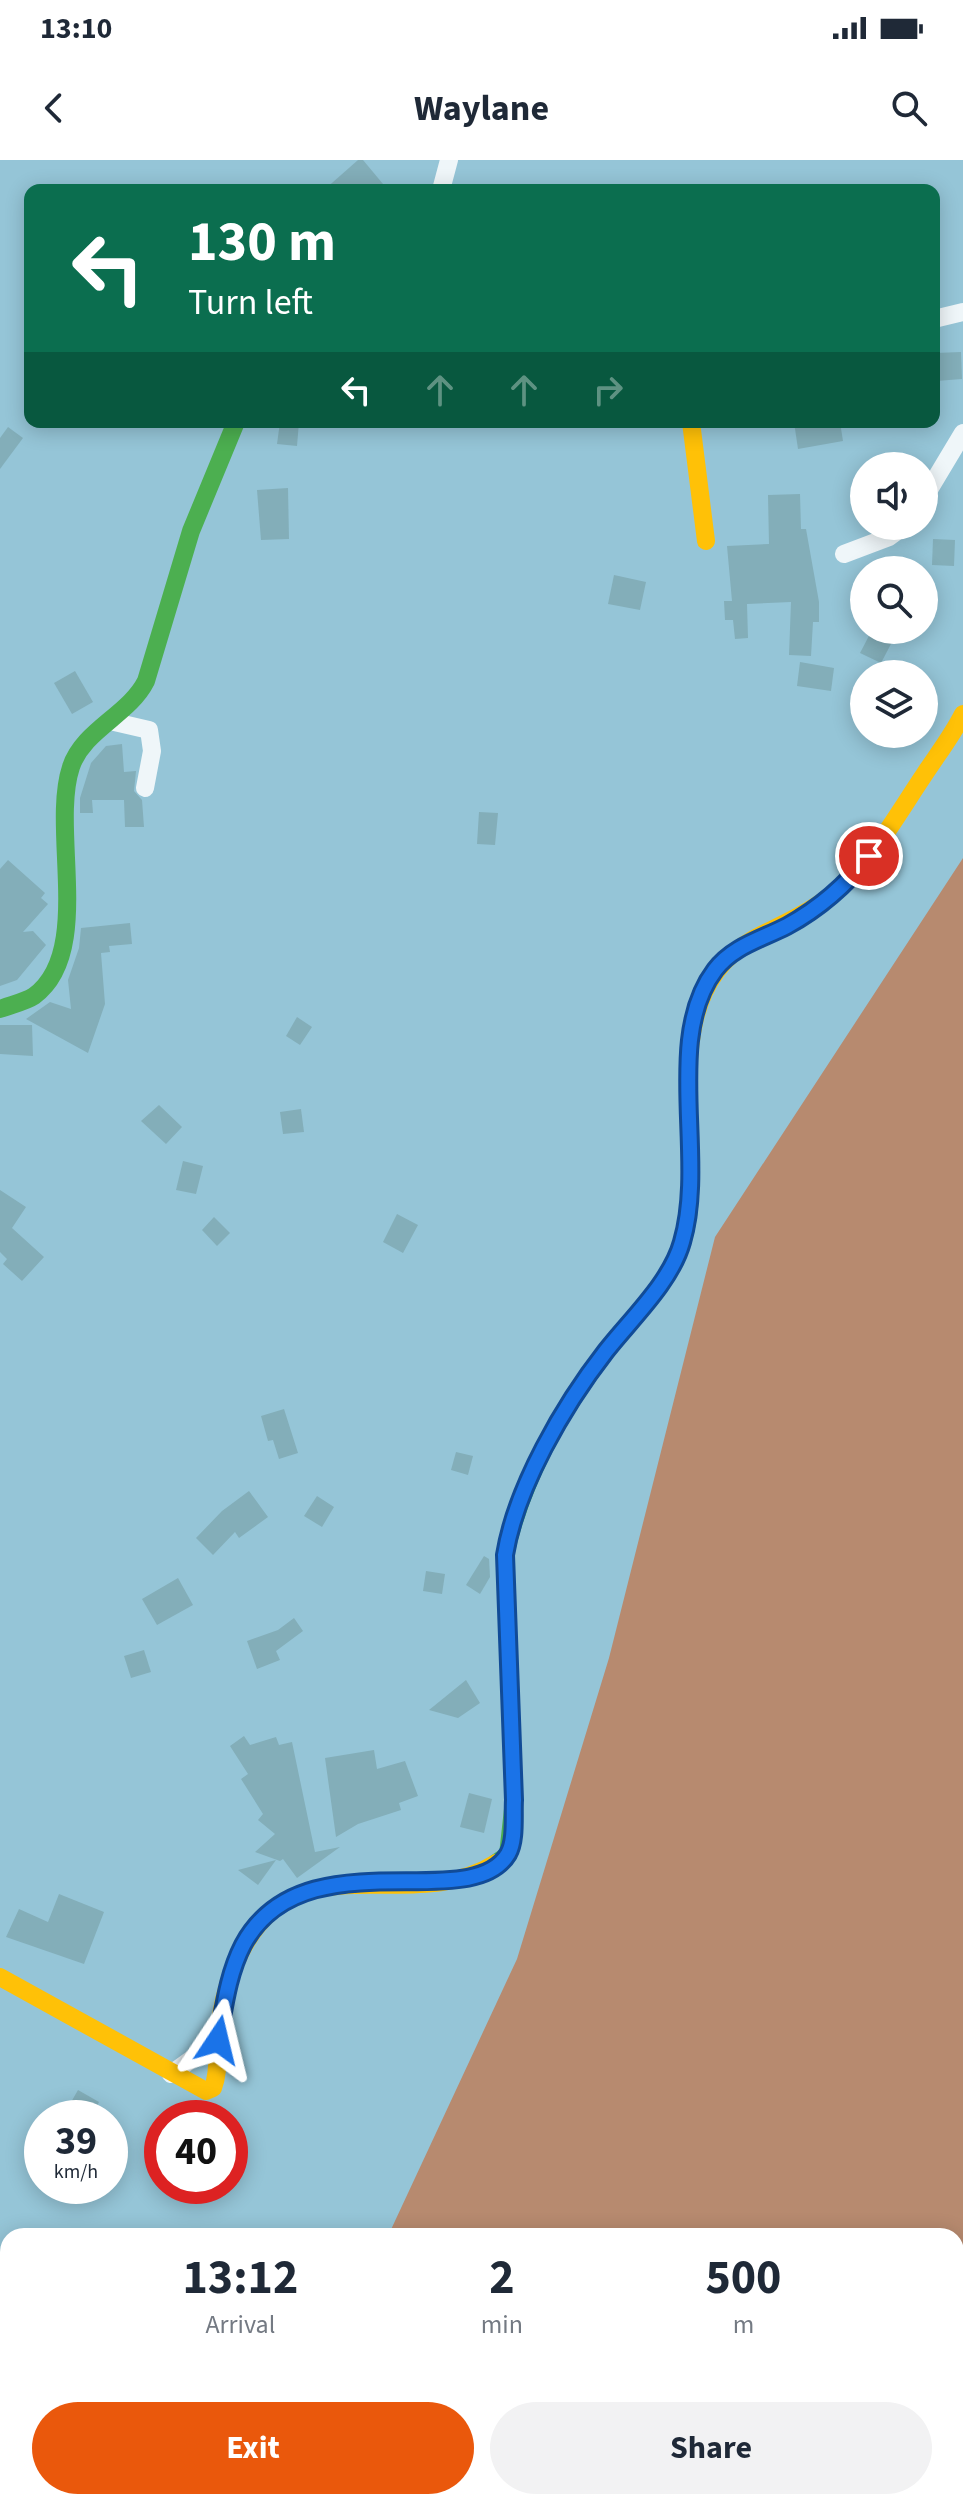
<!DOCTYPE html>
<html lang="en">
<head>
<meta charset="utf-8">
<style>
  :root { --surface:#fff; --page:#f2f2f3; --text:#1f2937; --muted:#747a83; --accent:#ea580c }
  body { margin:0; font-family:"Source Sans 3",sans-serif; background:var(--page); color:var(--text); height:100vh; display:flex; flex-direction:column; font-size:30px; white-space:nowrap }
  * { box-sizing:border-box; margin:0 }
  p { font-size:26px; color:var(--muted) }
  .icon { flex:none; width:44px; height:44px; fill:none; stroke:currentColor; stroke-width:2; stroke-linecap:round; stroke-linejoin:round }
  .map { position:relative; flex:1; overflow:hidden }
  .drawer { position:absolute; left:0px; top:2068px; width:964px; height:282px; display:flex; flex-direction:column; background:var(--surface); border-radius:24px 24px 0 0; box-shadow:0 4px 20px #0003 }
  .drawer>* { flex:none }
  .top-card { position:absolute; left:24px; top:24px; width:916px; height:244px; border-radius:16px; box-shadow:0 4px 20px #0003; background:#0b6e4f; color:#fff; overflow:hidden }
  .controls { position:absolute; left:850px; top:292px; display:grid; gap:16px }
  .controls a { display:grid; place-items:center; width:88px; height:88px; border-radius:50%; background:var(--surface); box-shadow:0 4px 20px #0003; font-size:40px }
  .speed { position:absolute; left:24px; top:1940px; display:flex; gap:16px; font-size:40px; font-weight:700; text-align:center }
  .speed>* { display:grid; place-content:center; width:104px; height:104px; border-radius:50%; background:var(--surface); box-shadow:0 4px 20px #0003; line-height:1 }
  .speed small { font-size:20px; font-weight:400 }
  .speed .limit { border:12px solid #d22; background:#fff; color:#111 }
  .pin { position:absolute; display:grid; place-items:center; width:68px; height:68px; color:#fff; margin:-34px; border:4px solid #fff; border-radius:50%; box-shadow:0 2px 8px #0007 }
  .me { position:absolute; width:88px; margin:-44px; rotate:10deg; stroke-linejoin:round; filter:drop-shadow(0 0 6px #0008) }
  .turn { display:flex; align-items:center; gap:28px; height:168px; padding:0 32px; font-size:36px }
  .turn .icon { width:104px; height:104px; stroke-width:2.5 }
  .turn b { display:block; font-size:56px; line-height:68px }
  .lanes { display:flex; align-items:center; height:76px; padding:0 32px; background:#0003; justify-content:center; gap:40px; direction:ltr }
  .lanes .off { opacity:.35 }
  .eta { display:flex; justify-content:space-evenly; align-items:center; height:136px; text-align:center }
  .eta b { font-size:48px; font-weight:700; line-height:56px }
  .action { display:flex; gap:16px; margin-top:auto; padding:16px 32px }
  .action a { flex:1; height:92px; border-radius:48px; background:var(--accent); color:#fff; font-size:32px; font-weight:700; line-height:92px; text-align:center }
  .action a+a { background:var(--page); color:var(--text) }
  .status { display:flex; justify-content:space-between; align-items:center; height:56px; padding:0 40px; background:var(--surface); direction:ltr }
  .status svg { height:22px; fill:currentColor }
  header { display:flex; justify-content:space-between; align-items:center; height:104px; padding:0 32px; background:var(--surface); font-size:36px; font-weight:700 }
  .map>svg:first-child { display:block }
  .forest { fill:#b78a6f }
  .building { fill:#83aeb9 }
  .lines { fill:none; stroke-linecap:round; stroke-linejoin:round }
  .street { stroke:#eff6f9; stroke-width:18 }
  .fast { stroke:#4caf50; stroke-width:18 }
  .slow { stroke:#ffc107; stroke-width:18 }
  .route-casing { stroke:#114b97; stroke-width:20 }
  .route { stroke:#1a73e8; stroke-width:14 }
</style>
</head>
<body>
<div class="status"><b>13:10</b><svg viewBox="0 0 49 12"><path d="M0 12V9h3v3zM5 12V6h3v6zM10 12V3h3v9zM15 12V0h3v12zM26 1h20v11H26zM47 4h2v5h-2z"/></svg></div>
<header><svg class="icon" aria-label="back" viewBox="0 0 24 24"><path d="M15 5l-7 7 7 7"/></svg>Waylane<svg class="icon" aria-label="search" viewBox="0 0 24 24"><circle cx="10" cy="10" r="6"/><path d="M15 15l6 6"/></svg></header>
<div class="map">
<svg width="963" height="2349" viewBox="0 0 963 2349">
  <rect width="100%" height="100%" fill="#95c5d7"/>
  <!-- forest -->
  <polygon class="forest" points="963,698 963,2349 261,2349 264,2342 956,2342 956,2076 388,2076 517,1799 609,1498 715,1077"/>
  <!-- building -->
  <g class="building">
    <polygon points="358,0 363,0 388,30 324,30"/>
    <polygon points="961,192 962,219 936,221 935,193"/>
    <polygon points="280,262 299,262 297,286 277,284"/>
    <polygon points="794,262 840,262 843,281 798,289"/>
    <polygon points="8,267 23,278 0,309 0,278"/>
    <polygon points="288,328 289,379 261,380 257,330"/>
    <polygon points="800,334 801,369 806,369 819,442 819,462 813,462 811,496 789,495 791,442 747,444 748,478 735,479 733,460 725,460 724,441 732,441 727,386 769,384 768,335"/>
    <polygon points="933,379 955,380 954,406 932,405"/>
    <polygon points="614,415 646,422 640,450 608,444"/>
    <polygon points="871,472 892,482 881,503 860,493"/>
    <polygon points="800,502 834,508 831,531 797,526"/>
    <polygon points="75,511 93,542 72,554 54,523"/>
    <polygon points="122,584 124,612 136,611 134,631 142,640 144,667 125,667 124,640 92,640 93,653 80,653 80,638 91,603 106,586"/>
    <polygon points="479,652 498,653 495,685 477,684"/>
    <polygon points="8,700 45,733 41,738 48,744 23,772 33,771 46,785 17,820 0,826 0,709"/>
    <polygon points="130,763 132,784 109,786 110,792 101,793 105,844 88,893 26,859 50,842 71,849 68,820 79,788 81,768"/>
    <polygon points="297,857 312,867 300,885 286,876"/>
    <polygon points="0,865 32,865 33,896 0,894"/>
    <polygon points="159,945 182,967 166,984 141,961"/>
    <polygon points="301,949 304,972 283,974 280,952"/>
    <polygon points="183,1001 203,1006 196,1034 176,1030"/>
    <polygon points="0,1030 26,1047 12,1068 44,1097 22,1121 3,1104 7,1099 0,1092"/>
    <polygon points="397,1054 418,1065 403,1093 383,1082"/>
    <polygon points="214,1057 230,1073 217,1086 202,1070"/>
    <polygon points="284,1249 298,1293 279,1299 273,1280 268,1281 261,1256"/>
    <polygon points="456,1292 473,1296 468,1315 451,1310"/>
    <polygon points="249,1331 268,1357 239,1378 235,1372 213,1395 196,1378 222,1351"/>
    <polygon points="317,1336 334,1347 322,1367 304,1356"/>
    <polygon points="484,1396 489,1399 490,1417 480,1434 466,1425"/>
    <polygon points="426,1411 445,1414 442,1434 423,1431"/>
    <polygon points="178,1418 193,1445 157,1465 142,1439"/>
    <polygon points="294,1458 303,1471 276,1491 280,1500 257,1509 247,1481 278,1470"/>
    <polygon points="144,1490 151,1512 131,1518 124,1496"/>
    <polygon points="466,1520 480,1543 458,1558 429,1550"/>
    <polygon points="244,1576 250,1585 276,1577 279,1585 292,1582 315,1692 340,1687 297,1718 283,1699 280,1701 255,1692 275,1674 258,1660 263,1654 241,1619 248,1614 230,1586"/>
    <polygon points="374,1590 377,1609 405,1601 418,1636 399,1643 401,1650 358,1664 336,1677 325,1598"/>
    <polygon points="469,1633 492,1639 484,1673 460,1667"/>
    <polygon points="276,1700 258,1725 238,1710"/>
    <polygon points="59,1734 104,1752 84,1804 6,1777 19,1749 48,1762"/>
    <polygon points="78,1930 99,1942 91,1958 62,1958"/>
  </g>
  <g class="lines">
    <!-- street -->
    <g class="street">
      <polyline points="441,30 449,0"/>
      <polyline points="934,159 963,152"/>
      <polyline points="924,338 963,273"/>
      <polyline points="844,394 889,377 904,366"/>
      <polyline points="110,561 149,570 152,591 145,628"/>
      <polyline points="171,1914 218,1880"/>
    </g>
    <!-- fast -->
    <g class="fast">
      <path d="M0,849C10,845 25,842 34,836C94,792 50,670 71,607C83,570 129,555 146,521L191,371L236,262"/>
      <path d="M496,1703L508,1695L514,1640L505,1395C522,1318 560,1251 608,1189C631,1159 661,1132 677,1096C694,1058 691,1011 689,970"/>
    </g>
    <!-- slow -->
    <g class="slow">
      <polyline points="691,262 706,381"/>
      <path d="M689,970C687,900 683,819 752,780C781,764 811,753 836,731C873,699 897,655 924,615C937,595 952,576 963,554"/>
      <path d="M0,1817L206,1931L213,1928C219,1912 217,1896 218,1879C220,1855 225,1830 234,1807C289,1670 406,1760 496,1703"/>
    </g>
  </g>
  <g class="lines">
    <!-- route casing -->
    <g class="route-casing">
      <path id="route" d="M218,1880C224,1848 228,1814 243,1785C303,1674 470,1757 508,1694C516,1680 513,1656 514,1640L505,1395C516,1327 564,1245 606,1191C631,1159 671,1122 682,1082C707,998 663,879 715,810C733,786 762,779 787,766C818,749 847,724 869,696"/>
    </g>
    <!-- route -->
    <use href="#route" class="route"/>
  </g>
</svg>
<div class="controls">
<a><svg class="icon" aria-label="sound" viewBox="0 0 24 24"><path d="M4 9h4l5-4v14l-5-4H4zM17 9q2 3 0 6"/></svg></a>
<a><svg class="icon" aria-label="search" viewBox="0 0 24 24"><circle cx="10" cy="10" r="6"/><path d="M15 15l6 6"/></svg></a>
<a><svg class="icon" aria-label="layers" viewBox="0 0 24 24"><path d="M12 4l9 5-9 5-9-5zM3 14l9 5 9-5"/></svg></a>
</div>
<div class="speed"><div>39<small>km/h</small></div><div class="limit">40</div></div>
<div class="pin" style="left:869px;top:696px;background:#d93025"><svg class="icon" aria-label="arrive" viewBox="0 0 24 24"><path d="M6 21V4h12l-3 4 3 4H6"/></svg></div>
<svg class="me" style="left:218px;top:1880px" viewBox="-20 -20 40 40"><path d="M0-17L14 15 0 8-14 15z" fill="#1a73e8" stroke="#fff" stroke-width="4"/></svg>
<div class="top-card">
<div class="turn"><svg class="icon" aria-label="left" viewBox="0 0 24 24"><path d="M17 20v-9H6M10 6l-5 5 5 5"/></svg><div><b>130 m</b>Turn left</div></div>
<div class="lanes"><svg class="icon" aria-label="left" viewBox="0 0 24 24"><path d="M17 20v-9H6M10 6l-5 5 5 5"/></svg><svg class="icon off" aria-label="ahead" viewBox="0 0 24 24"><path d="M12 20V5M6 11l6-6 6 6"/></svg><svg class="icon off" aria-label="ahead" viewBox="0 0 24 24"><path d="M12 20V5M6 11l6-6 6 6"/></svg><svg class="icon off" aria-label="right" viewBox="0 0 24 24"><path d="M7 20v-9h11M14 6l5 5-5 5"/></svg></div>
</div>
<section class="drawer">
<div class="eta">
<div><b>13:12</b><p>Arrival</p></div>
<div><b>2</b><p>min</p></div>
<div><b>500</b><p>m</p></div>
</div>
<div class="action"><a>Exit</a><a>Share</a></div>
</section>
</div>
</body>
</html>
